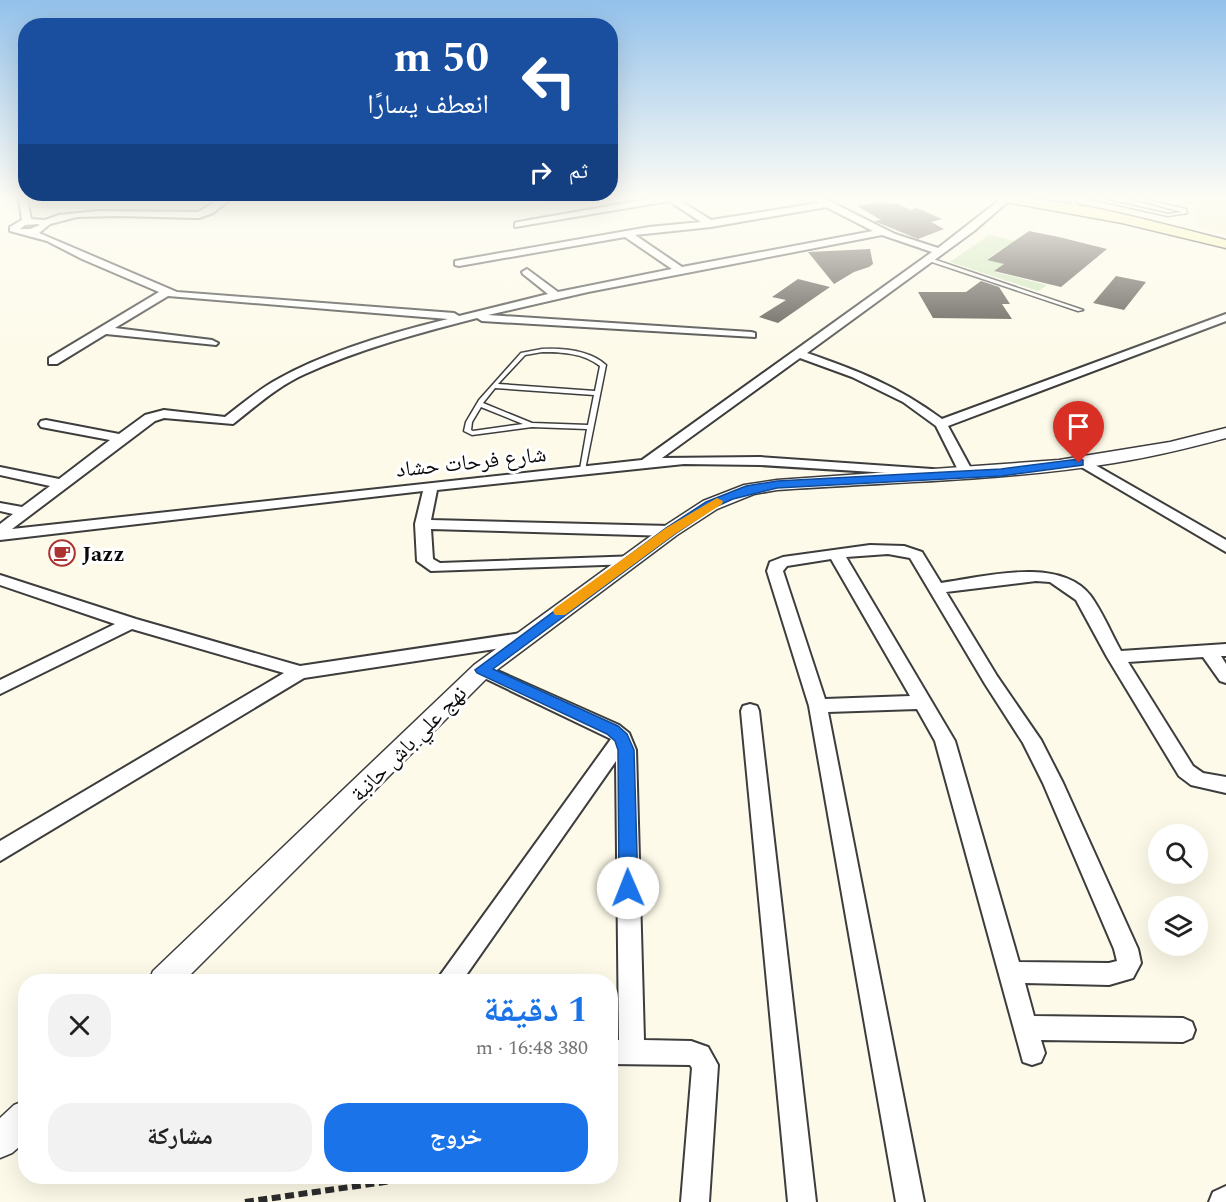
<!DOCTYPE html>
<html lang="ar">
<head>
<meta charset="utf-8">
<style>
  :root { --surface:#fff; --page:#f2f2f2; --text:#222; --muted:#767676; --accent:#1a73e8 }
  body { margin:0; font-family:Spectral,"Noto Naskh Arabic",serif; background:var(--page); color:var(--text); direction:rtl; height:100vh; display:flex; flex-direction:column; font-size:22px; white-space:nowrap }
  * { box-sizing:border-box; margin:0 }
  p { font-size:20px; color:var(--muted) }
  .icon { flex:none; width:33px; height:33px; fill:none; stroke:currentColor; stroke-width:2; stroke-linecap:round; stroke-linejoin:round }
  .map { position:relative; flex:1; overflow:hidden; direction:ltr }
  .side { position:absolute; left:18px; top:974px; width:600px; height:210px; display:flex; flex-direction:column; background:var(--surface); border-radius:24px; box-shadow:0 6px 24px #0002; direction:rtl }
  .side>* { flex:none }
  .guide { position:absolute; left:18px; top:18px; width:600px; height:183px; border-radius:24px; box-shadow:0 6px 24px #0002; direction:rtl; background:#1a4fa0; color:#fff; overflow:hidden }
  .controls { position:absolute; left:1148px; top:824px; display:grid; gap:12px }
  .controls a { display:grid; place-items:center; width:60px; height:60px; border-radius:50%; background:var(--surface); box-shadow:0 6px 24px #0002; font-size:30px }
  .pin { position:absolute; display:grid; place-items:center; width:51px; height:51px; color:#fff; margin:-62px -26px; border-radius:50% 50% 50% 0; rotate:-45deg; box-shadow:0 0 6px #0007 }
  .pin .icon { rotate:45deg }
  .me { position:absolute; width:66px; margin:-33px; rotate:359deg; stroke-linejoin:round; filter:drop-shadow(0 0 4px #0008) }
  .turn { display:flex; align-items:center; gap:21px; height:126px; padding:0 30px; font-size:27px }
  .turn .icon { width:78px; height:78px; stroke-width:2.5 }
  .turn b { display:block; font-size:42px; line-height:51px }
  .then { display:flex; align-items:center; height:57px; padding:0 30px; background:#0003; gap:12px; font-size:22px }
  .round { display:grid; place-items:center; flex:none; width:63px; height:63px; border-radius:24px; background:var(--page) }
  .overview { display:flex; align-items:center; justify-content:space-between; height:102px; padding:0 30px }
  h1 { font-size:36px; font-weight:700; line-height:45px; color:var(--accent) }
  .action { display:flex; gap:12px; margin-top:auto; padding:12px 30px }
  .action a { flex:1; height:69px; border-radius:24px; background:var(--accent); color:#fff; font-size:24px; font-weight:700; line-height:69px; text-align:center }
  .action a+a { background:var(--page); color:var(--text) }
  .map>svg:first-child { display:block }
  .farmland { fill:#f0efcc }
  .green { fill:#cbe3b7 }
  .cemetery { fill:#cfdbbd }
  .pitch { fill:#dcebc7 }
  .building { fill:#514c47 }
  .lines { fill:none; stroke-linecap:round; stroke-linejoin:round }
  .service-casing { stroke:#3d3d3d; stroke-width:3 }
  .minor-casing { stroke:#3d3d3d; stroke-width:4 }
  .tertiary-casing { stroke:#3d3d3d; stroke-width:3 }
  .secondary-casing { stroke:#2c2c2c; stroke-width:3 }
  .path { stroke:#2c2c2c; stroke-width:6; stroke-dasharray:9 4.5; stroke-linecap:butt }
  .service { fill:#fff; fill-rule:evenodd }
  .minor { fill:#fff; fill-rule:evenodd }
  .tertiary { fill:#fff; fill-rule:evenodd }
  .secondary { fill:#f7f4aa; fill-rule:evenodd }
  .route { fill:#1a73e8; stroke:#114b97; stroke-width:1.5 }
  .slow { fill:#f59e0b }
  .labels { text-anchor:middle; stroke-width:6; stroke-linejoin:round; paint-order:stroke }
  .street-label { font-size:22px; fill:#0a0a0a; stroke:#fff }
  .poi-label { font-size:22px; font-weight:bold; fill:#0a0a0a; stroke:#fff; text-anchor:start }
</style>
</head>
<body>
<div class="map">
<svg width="1226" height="1202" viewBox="0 0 1226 1202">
  <rect width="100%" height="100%" fill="#fdfae9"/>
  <!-- farmland -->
  <polygon class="farmland" points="1156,198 1226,198 1226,235 1199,228 1194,206"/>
  <!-- green -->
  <polygon class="green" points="989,235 1032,245 1022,252 1004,247 987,259 1004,264 995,272 1047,285 1038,291 950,262"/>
  <!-- cemetery -->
  <polygon class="cemetery" points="33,198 212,198 193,213 31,208"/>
  <!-- pitch -->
  <path class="pitch" d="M365,198H573C531,214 484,208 439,206C415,205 388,206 365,198Z"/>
  <!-- building -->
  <g class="building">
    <polygon points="884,202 888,204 897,203 910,210 917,208 942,219 931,222 944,229 918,239 874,221 881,220 857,206"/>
    <polygon points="1029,231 1059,237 1107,249 1061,287 994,271 1004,264 987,260"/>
    <polygon points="870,249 873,264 869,267 854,272 834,284 808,252"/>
    <polygon points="1116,276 1146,282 1124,310 1093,303"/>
    <polygon points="798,279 830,287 778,323 759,317 786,300 772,297"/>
    <polygon points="981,281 999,287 1010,304 1002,304 1012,319 933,318 918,292 966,292"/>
  </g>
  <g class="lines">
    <!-- service casing -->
    <g class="service-casing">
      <g id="service">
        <polygon points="1069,198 1073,198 1078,206 1074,206"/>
        <polygon points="1087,198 1097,198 1168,214 1182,212 1130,198 1139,198 1186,209 1187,213 1168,216"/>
        <polygon points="926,258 930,258 1083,310 1078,311 926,260"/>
        <path d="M542,349C563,348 589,350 606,365L585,470H581L580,469L587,429L532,427L472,435L464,431L466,422L479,400L521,353ZM542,352C562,352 583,353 600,366L595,391L498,384L525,355ZM495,388L594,395L588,425L532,423L483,403ZM481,407L523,424L473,431L471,430L472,422Z"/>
      </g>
    </g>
    <!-- minor casing -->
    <g class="minor-casing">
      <g id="minor">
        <path d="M19,198H27L31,219L45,220L59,215L98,211L198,212L222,198H232L213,213L199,218L119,216L77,217L50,224L39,233L177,292L454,313L459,316L548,294L523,274L522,272L527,269L558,292L672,269L625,237L459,266L455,265V261L649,227L701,222L669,201L515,227V223L518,222L655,198H676L711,220L819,203L814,198H823L895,234L938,248L1002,198H1012L974,231L807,353C859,371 897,386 942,419L1226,314V321L948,426L974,474L967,478L960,474L936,426L903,402L852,377L800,358L662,458L760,457L932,469L937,470L939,473L937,476L760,465L684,464L437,490L431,520L670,526L678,531L670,536L431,529L433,559L440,563L639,556L641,559L639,562L633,564L431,571L417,561L415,524L423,491L0,540V524L13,514L0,511V503L22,507L50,486L0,475V467L59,479L110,440L41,427L39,424L41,421L46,420L119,434L145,415L164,410L225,417C242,404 259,389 278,379C326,352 394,332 448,319L168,296L115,328L212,340L218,343L216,345L106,334L57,364H49V358L159,292L82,259L47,241L10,231V227L22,220ZM826,207L873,231L682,267L635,235L711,227ZM38,224L40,225L30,229H20L25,225ZM882,235L932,252L642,460L12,529L155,421L164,418L233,424C256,406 278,386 305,374C359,349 419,333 477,318L482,321L755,337V333L751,332L488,315L588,292Z"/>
        <polygon points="1083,458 1226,540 1226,552 1078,465 1076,462 1078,459"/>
        <path d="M870,545L904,546L922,552L941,583C983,577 1059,556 1090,595C1102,611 1111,633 1121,651L1226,644V656H1221L1226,664V683L1220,681L1203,657L1128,662L1193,766L1203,773L1226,777V793L1191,785L1179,776L1107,657L1076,600L1050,582L1036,581L946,592L997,676L1041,740L1063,783L1138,949L1141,963L1133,978L1109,985L1025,983L1034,1016L1183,1018L1192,1022L1195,1030L1192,1038L1183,1042L1041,1040L1045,1053L1041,1062L1032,1065L1023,1062L935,741L917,709L828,712L924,1202H896L809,706L767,571L770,562L783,557ZM888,554L910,558L985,684L1023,743L1043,783L1114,949L1117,961L1109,963L1019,962L955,741L846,557ZM831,559L910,696L825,699L783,571L787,566Z"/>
        <polygon points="0,575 136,619 300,666 521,633 527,635 530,639 527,643 521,645 304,678 0,861 0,841 284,673 132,629 0,694 0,680 115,624 0,585"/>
        <polygon points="482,664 619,725 629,733 636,750 644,1040 691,1041 708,1047 718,1065 709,1202 681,1202 692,1068 690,1065 610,1064 610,1040 619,1040 616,761 462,981 436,981 611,739 476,674 473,670 476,666"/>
        <polygon points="750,704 757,706 759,711 816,1202 788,1202 741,711 743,706"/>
        <polygon points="1226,1186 1226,1202 1209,1202 1213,1192"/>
      </g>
    </g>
    <!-- tertiary casing -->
    <g class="tertiary-casing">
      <g id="tertiary">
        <path d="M1226,428V438C1189,448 1152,457 1114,463C1003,481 889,482 777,490L754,494L717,509L677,535L490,675L184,981H149L153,971L474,665L663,527L703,501L744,485L777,480L1059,460L1170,442Z"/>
        <polygon points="26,1100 26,1141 12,1153 0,1158 0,1118 14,1105"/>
      </g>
    </g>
    <!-- secondary casing -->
    <g class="secondary-casing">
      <path id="secondary" d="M1000,198C1076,198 1153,222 1226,240V248L1122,223L1006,202Z"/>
    </g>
    <!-- path -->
    <polyline class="path" points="245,1202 427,1176"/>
    <!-- service -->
    <use href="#service" class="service"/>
    <!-- minor -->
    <use href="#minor" class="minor"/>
    <!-- tertiary -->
    <use href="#tertiary" class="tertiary"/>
    <!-- secondary -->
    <use href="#secondary" class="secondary"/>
  </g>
  <!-- sky -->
  <linearGradient id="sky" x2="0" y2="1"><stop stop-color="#93c1eb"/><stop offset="0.54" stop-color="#fefdf5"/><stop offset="1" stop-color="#fefdf5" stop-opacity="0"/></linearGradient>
  <rect width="1226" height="367" fill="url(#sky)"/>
  <!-- route -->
  <polygon class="route" points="1079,459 1083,460 1083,465 1001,476 777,488 733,499 715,507 675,534 493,669 618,726 627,734 634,750 638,888 635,894 628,896 622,894 619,888 618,750 615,741 607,734 477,673 475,670 666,528 706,502 746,486 777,481 1001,469"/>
  <!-- slow -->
  <polygon class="slow" points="717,498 723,501 722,504 675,534 565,615 555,615 553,611 555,608 666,528"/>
  <!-- icons -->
  <defs>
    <g id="cafe-ring" transform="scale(1.35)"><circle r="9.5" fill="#fff" stroke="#ab3331" stroke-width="1.5"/><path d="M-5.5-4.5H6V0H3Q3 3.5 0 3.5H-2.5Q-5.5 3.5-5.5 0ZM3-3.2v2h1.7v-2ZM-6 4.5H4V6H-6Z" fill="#ab3331"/></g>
  </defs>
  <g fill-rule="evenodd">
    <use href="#cafe-ring" x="62" y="553"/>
  </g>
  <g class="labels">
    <!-- street labels -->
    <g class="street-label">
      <text transform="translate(471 461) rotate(-6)" y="8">شارع فرحات حشاد</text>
      <text transform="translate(408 743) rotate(-45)" y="8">نهج علي باش حانبة</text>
    </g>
    <!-- poi labels -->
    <g class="poi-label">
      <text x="82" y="561">Jazz</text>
    </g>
  </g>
</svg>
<div class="controls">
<a><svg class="icon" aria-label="search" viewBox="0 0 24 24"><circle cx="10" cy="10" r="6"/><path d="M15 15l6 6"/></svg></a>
<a><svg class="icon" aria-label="layers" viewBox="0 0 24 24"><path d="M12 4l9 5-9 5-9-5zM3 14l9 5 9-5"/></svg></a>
</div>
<div class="pin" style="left:1079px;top:463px;background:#d93025"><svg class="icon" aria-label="arrive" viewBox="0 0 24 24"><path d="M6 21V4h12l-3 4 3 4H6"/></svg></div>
<svg class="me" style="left:628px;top:888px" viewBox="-20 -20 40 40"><circle r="19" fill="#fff"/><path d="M0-13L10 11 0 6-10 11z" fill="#1a73e8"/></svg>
<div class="guide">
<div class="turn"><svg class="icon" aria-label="left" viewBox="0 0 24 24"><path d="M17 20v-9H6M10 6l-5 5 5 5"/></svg><div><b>50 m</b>انعطف يسارًا</div></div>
<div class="then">ثم<svg class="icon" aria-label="right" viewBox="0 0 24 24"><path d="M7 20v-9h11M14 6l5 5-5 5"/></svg></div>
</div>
<section class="side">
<div class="overview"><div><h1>1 دقيقة</h1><p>380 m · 16:48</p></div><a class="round"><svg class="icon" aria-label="close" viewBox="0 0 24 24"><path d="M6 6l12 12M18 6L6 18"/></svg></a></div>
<div class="action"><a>خروج</a><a>مشاركة</a></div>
</section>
</div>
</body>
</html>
